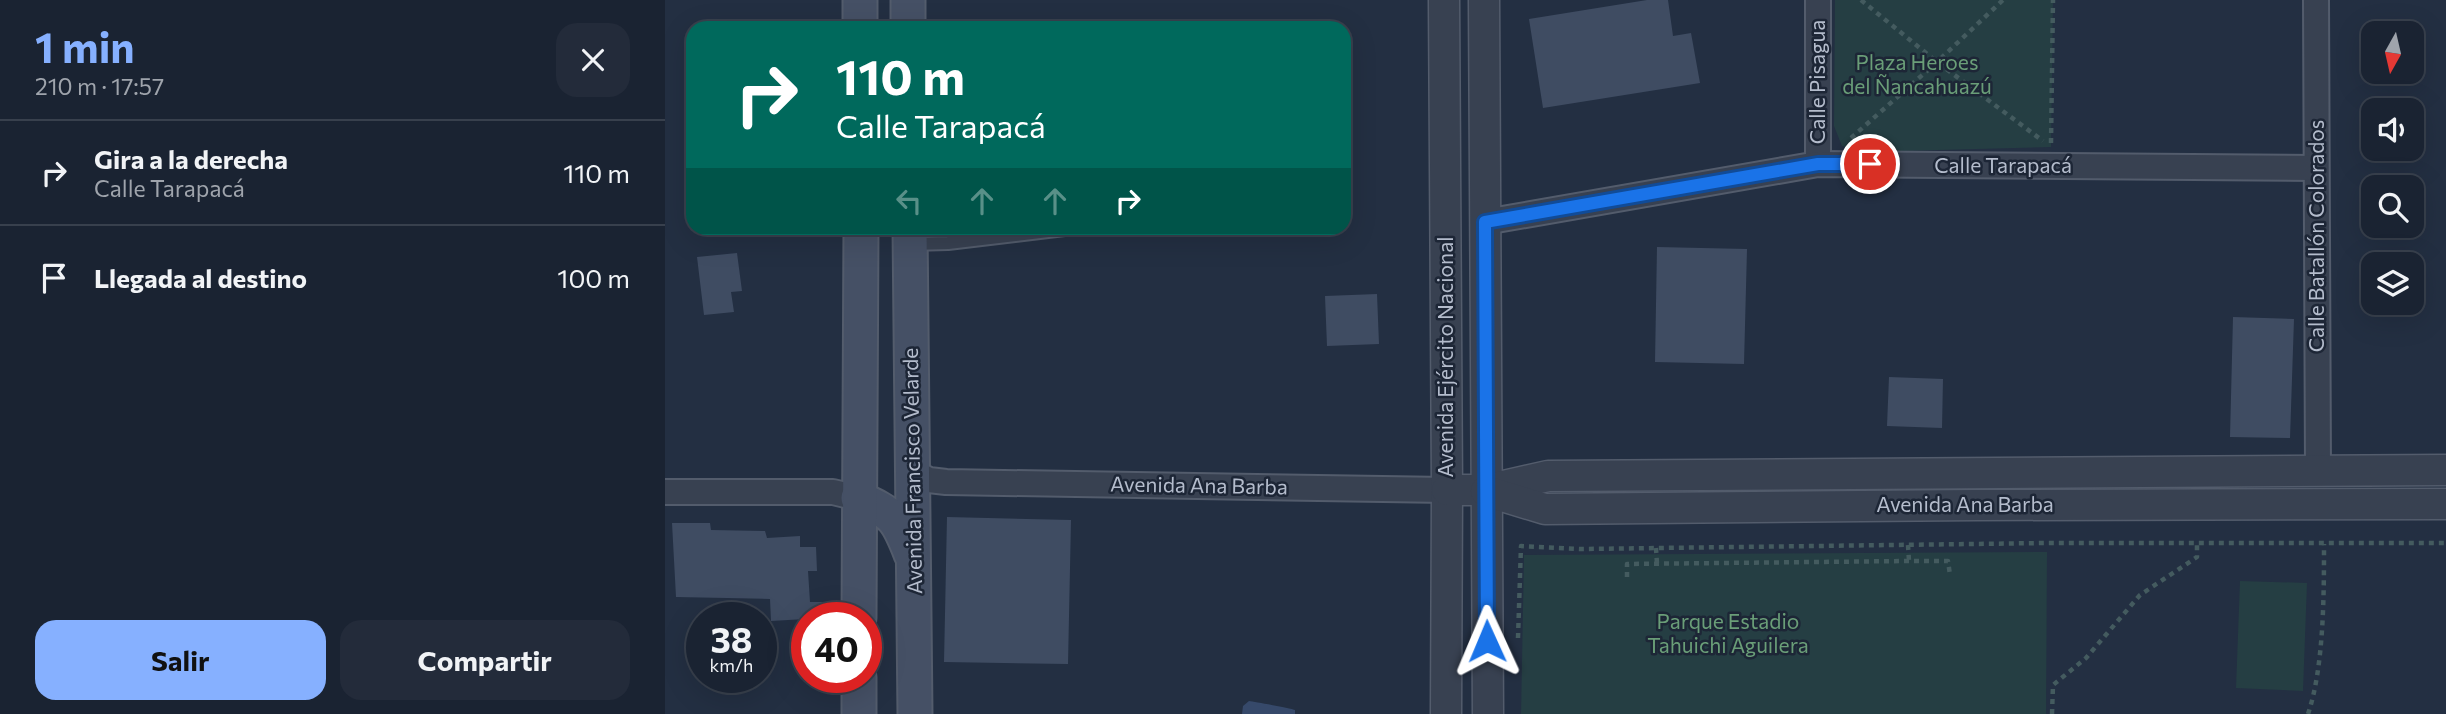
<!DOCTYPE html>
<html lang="es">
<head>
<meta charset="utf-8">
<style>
  :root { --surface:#1a2332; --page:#232b3a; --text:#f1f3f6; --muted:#9fa4ac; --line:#38404d; --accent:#86b0ff }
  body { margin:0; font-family:Commissioner,sans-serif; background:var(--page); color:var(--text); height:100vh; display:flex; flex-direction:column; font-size:26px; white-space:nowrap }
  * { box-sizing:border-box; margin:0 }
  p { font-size:23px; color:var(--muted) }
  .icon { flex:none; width:38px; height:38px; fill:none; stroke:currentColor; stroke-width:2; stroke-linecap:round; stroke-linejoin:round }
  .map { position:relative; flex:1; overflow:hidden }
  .sheet { display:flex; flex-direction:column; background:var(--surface); width:665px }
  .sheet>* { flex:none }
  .hud { position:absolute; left:21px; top:21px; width:665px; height:214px; border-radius:21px; box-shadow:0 7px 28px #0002,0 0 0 2px var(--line); background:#00695c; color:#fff; overflow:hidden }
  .needle { width:46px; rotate:188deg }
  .fabs { position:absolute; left:1696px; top:21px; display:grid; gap:14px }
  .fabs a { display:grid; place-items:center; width:63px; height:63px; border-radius:14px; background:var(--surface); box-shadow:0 7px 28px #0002,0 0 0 2px var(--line); font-size:35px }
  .speed { position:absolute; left:21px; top:602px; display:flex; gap:14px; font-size:35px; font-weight:700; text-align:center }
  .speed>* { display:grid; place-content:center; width:91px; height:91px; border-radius:50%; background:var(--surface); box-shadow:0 7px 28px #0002,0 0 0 2px var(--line); line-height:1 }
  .speed small { font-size:18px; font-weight:400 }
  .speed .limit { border:10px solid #d22; background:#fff; color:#111 }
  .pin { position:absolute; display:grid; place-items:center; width:60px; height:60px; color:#fff; margin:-30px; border:4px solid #fff; border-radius:50%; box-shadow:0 2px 7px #0007 }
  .me { position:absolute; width:77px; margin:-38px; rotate:359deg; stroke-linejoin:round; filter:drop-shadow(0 0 5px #0008) }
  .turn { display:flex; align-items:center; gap:24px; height:147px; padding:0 35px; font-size:32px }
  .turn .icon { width:91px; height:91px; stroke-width:2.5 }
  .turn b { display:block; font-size:49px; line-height:60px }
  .lanes { display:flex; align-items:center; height:66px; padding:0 35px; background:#0003; justify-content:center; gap:35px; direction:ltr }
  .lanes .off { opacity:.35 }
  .round { display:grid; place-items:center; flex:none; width:74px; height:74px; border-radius:21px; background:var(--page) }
  .overview { display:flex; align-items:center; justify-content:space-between; height:119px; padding:0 35px }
  h1 { font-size:42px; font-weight:700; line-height:52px; color:var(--accent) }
  .button { display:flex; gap:14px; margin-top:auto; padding:14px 35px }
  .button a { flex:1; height:80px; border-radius:21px; background:var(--accent); color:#111; font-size:28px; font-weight:700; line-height:80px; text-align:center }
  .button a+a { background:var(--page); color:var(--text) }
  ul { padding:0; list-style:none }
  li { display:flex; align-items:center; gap:21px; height:105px; padding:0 35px; border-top:2px solid var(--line) }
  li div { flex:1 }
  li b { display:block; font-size:26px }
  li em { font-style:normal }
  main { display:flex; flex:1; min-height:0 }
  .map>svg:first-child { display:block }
  .green { fill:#253e43 }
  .water { fill:#36496a }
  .building { fill:#3f4c62 }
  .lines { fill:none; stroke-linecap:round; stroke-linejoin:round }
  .service-casing { stroke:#535c6c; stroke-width:16 }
  .minor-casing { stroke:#535c6c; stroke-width:28 }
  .tertiary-casing { stroke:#535c6c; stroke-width:33 }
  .secondary-casing { stroke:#535c6c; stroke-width:37 }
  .path { stroke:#445b5f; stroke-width:4.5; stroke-dasharray:5 5; stroke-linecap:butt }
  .service { stroke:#384151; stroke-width:12 }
  .minor { stroke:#384151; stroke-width:24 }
  .tertiary { stroke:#384151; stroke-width:30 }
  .secondary { stroke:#455065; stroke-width:33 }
  .route-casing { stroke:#114b97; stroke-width:18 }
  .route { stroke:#1a73e8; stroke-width:12 }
  .labels { text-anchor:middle; stroke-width:5; stroke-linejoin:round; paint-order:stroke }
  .park-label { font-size:21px; fill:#6a9e78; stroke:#1d2636 }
  .street-label { font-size:21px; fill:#b4bccc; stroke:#1d2636 }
</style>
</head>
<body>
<main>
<section class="sheet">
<div class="overview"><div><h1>1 min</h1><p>210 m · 17:57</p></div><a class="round"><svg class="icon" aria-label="close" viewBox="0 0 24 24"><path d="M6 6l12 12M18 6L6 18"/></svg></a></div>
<ul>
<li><svg class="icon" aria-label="right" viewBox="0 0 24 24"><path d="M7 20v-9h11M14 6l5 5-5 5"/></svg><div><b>Gira a la derecha</b><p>Calle Tarapacá</p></div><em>110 m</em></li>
<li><svg class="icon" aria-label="arrive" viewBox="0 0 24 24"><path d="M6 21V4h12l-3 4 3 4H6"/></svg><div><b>Llegada al destino</b></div><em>100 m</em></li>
</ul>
<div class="button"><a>Salir</a><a>Compartir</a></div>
</section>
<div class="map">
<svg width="1781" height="714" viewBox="0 0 1781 714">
  <rect width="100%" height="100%" fill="#232f42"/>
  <!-- green -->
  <g class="green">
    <polygon points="1170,0 1388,0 1386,147 1197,152 1177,146 1169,126"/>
    <polygon points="1382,552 1381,714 856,714 859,555"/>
    <polygon points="1575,581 1642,583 1638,691 1571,688"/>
  </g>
  <!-- water -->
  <path class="water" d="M584,701C590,702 626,708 630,710V714H577L578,706Z"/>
  <!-- building -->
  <g class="building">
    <polygon points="982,0 1003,0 1008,36 1026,33 1035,83 878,108 864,19"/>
    <polygon points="992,247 1082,249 1079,364 990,362"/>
    <polygon points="72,253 77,291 66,292 69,312 39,315 32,257"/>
    <polygon points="712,294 714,344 662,346 660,296"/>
    <polygon points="1568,317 1629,319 1625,438 1565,437"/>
    <polygon points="1224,377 1278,379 1277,428 1222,426"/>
    <polygon points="282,517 406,520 403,664 279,662"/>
    <polygon points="7,523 45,523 46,530 100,531 102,538 135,536 135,547 151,547 152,571 143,571 145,602 158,602 158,618 106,621 105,599 11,597"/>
  </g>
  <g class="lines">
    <!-- service casing -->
    <g class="service-casing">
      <polyline id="service" points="246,244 283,243 408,228"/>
    </g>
    <!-- minor casing -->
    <g class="minor-casing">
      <g id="minor">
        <polyline points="1153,0 1153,164"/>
        <polyline points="1651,0 1653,471"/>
        <polyline points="820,222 1153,164 1651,168"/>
        <polyline points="249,472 264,480 281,482 782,490"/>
        <polyline points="0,492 168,492 193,498"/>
      </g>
    </g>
    <!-- tertiary casing -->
    <g class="tertiary-casing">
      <g id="tertiary">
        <polyline points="779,0 782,490 781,714"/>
        <polyline points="819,0 823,714"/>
        <polyline points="782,490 821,490 883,476 1781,470"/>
        <polyline points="821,491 880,509 1310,505 1781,504"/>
      </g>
    </g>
    <!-- secondary casing -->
    <g class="secondary-casing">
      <g id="secondary">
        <polyline points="195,0 195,28"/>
        <polyline points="243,0 243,28"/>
        <polyline points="245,228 250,714"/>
        <path d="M193,498C229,514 232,518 246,554"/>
        <polyline points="194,618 196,228"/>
        <polyline points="194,677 194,714"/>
      </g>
    </g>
    <!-- path -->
    <g class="path">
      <polyline points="1196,0 1272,62 1378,141"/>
      <polyline points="1186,138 1272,62 1338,0"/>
      <polyline points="1386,143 1388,0"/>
      <polyline points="1243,545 1244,561"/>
      <polyline points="991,548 992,564"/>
      <polyline points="962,577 962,564 1244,561 1283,561 1285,575"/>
      <polyline points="853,638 856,546 916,549 1383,543 1781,543"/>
      <polyline points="1387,714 1388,685 1421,658 1475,595 1532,557 1532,543"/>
      <path d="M1643,714C1659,667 1659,594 1659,544"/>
    </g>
    <!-- service -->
    <use href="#service" class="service"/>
    <!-- minor -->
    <use href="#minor" class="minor"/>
    <!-- tertiary -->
    <use href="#tertiary" class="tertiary"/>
    <!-- secondary -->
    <use href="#secondary" class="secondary"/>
  </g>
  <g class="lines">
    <!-- route casing -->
    <g class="route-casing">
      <polyline id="route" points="822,641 820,222 1153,164 1205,164"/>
    </g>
    <!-- route -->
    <use href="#route" class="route"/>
  </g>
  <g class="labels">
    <!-- park labels -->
    <g class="park-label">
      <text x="1252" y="70">Plaza Heroes<tspan x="1252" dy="24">del Ñancahuazú</tspan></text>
      <text x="1063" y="629">Parque Estadio<tspan x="1063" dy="24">Tahuichi Aguilera</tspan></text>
    </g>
    <!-- street labels -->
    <g class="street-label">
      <text transform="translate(1153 82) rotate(-90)" y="7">Calle Pisagua</text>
      <text x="1338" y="173">Calle Tarapacá</text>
      <text transform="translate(1652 236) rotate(-90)" y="7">Calle Batallón Colorados</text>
      <text transform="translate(781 357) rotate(-90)" y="7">Avenida Ejército Nacional</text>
      <text transform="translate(248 471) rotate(-91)" y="7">Avenida Francisco Velarde</text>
      <text transform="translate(534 486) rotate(1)" y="7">Avenida Ana Barba</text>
      <text x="1300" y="512">Avenida Ana Barba</text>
    </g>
  </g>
</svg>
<div class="fabs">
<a><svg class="needle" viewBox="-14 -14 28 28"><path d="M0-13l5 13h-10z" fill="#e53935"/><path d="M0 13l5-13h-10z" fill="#9fa4ac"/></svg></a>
<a><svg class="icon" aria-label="sound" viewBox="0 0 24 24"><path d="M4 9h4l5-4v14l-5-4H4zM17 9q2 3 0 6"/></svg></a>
<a><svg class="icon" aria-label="search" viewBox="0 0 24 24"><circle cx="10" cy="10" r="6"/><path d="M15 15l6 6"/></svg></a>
<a><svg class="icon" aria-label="layers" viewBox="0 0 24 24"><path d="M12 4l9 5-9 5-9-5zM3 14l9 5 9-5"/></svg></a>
</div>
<div class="speed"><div>38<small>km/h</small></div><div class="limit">40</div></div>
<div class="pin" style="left:1205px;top:164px;background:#d93025"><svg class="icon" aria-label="arrive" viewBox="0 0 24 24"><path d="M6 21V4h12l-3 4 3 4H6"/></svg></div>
<svg class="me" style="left:822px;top:641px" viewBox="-20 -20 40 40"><path d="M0-17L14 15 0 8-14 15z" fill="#1a73e8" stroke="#fff" stroke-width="4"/></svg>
<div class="hud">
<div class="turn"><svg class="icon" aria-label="right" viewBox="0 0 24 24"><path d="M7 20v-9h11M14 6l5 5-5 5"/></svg><div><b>110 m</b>Calle Tarapacá</div></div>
<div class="lanes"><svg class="icon off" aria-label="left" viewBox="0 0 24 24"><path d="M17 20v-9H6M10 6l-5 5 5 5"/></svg><svg class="icon off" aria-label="ahead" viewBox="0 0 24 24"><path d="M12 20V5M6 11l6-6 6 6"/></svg><svg class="icon off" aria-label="ahead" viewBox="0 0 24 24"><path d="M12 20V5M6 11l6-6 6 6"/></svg><svg class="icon" aria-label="right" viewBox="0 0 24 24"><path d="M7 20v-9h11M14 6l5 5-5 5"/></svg></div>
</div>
</div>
</main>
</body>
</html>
